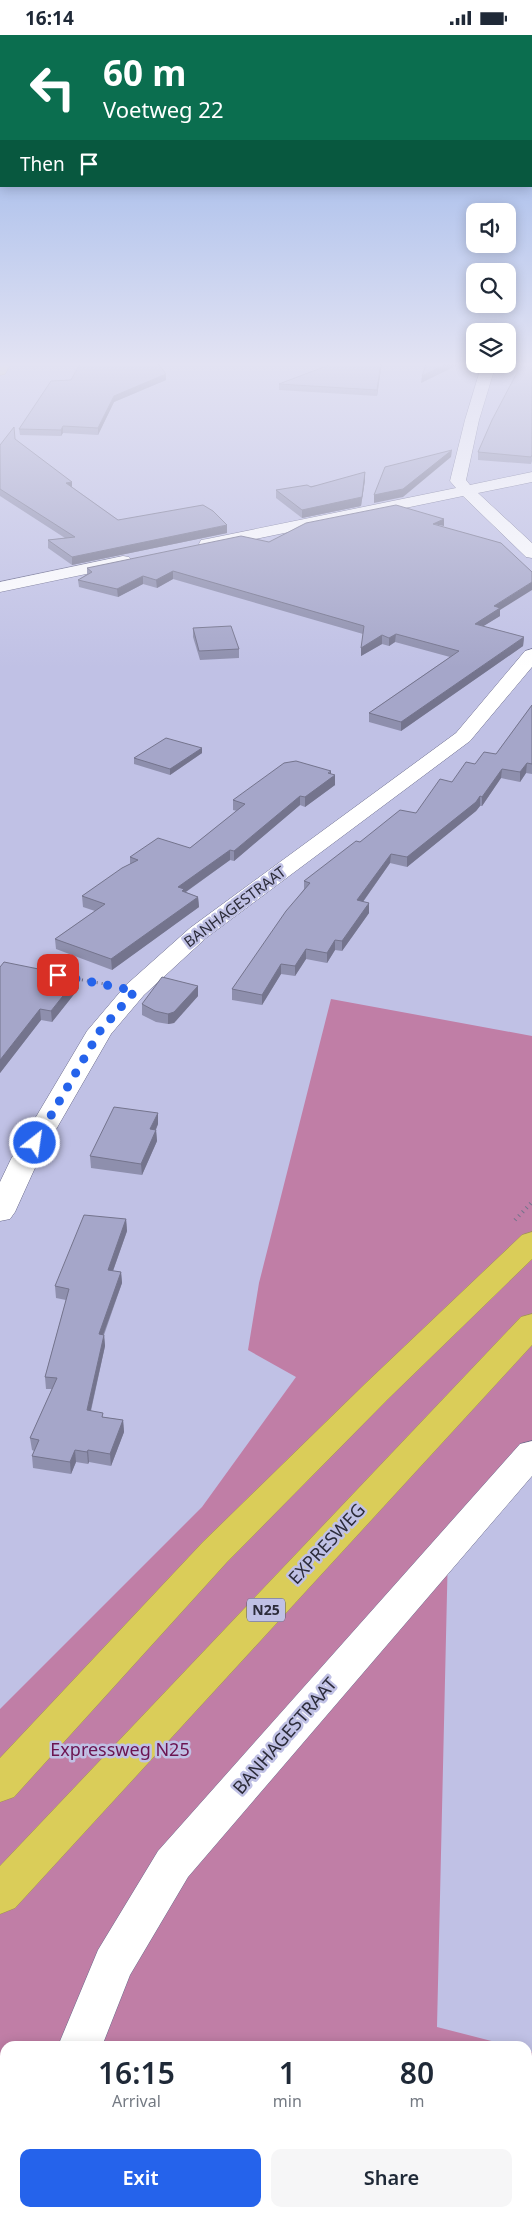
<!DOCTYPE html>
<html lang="en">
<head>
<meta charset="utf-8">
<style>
  :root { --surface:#fff; --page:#f6f6f7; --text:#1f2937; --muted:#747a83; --accent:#2563eb }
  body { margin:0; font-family:"Noto Sans",sans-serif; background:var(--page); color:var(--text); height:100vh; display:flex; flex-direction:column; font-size:19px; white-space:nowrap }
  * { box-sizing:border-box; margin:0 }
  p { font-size:16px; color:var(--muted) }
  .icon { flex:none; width:28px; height:28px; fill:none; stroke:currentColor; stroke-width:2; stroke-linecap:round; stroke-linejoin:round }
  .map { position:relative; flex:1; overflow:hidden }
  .details { position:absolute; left:0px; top:2006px; width:532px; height:176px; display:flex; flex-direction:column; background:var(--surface); border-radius:15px 15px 0 0; box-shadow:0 2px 12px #0003 }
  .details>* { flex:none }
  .top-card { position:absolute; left:0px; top:0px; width:532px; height:152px; box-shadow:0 2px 12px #0003; background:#0b6e4f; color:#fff; overflow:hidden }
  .fabs { position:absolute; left:466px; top:168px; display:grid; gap:10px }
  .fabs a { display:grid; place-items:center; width:50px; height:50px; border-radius:10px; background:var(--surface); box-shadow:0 2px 12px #0003; font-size:25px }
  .pin { position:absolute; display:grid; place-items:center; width:42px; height:42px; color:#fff; margin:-21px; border-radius:10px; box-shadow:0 2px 8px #0006 }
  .me { position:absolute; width:55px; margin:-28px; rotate:30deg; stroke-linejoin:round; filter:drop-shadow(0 0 4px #0008) }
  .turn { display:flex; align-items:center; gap:18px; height:105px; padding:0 20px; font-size:22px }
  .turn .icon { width:65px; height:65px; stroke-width:2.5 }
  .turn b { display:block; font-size:35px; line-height:42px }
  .then { display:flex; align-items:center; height:48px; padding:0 20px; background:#0003; gap:10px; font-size:19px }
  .eta { display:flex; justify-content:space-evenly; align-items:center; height:85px; text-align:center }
  .eta b { font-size:30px; font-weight:600; line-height:35px }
  .action { display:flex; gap:10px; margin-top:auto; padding:10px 20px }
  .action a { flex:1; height:58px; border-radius:10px; background:var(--accent); color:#fff; font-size:20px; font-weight:600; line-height:58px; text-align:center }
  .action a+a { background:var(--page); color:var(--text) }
  .status { display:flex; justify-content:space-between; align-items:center; height:35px; padding:0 25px; background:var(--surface); direction:ltr }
  .status svg { height:14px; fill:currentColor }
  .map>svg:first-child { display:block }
  .green { fill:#c07ea6 }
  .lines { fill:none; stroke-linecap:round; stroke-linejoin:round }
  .street-casing { stroke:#676889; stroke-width:1 }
  .primary-casing { stroke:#9d954e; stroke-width:1 }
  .highway-casing { stroke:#9d954e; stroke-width:1 }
  .path-far1 { stroke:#72738b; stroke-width:3; stroke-dasharray:1 4; stroke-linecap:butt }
  .path { stroke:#72738b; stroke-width:4; stroke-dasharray:1 4.5; stroke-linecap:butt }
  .street { fill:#fff; fill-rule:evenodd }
  .primary { fill:#e9e19b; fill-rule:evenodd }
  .highway { fill:#dacd59; fill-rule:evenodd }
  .wall { fill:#8e8fad }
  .shaded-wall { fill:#74748d }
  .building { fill:#a5a6c9; stroke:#74748d }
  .route { stroke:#2563eb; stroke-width:9; stroke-dasharray:0 16.2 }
  .labels { text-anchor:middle; stroke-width:5; stroke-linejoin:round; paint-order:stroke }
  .shield { fill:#c0c1e5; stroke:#58596d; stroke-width:1 }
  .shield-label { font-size:14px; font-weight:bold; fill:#2c2c3a }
  .street-label { font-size:15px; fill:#2c2c3a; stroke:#c0c1e5 }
  .near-street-label { font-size:18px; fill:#2c2c3a; stroke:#c0c1e5 }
  .near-park-label { font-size:18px; fill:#6b1451; stroke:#c0c1e5 }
</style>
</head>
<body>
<div class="status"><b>16:14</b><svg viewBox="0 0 49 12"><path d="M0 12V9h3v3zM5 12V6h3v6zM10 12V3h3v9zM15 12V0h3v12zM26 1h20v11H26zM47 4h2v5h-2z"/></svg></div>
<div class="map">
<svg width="532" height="2182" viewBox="0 0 532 2182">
  <rect width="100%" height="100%" fill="#c0c1e5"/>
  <!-- green -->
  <polygon class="green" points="331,964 532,1001 532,1415 448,1515 437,1992 511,2011 5,2011 5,2178 528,2178 528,2016 532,2017 532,2182 0,2182 0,1674 202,1472 296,1342 248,1315 259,1248"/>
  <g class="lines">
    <!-- street casing -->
    <g class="street-casing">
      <g id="street">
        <polygon points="482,329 496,329 479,385 466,445 470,450 532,437 532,447 478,458 532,508 532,523 526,522 463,461 207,514 201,513 199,509 201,505 207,504 456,453 450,446 465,385"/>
        <polygon points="123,521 129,522 132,526 129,530 0,557 0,547"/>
        <polygon points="532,614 532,632 470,706 206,903 144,960 111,999 39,1124 15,1177 10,1184 0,1186 0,1147 11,1124 87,996 126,950 190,893 456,698 525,616"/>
        <polygon points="532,1406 532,1441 188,1842 130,1940 102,2011 58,2011 98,1915 158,1816 520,1409"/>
        <polygon points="56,2178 104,2178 105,2182 57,2182"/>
      </g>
    </g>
    <!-- primary casing -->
    <g class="primary-casing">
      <polygon id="primary" points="0,327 12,327 5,339 0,340"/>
    </g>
    <!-- highway casing -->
    <g class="highway-casing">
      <g id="highway">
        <polygon points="532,1197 532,1224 388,1364 227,1527 14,1762 0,1767 0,1723 203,1507 366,1348 522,1200"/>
        <polygon points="532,1279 532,1310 15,1873 0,1879 0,1831 521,1282"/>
      </g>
    </g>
    <!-- path-far1 -->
    <polyline class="path-far1" points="77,944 105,949"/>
    <!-- path -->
    <polyline class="path" points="515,1185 532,1167"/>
    <!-- street -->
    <use href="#street" class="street"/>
    <!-- primary -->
    <use href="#primary" class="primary"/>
    <!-- highway -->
    <use href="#highway" class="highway"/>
  </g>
  <!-- wall -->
  <g class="wall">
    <polygon points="324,327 382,327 377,361 279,355 279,349 333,329"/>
    <polygon points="532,327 532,426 531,429 478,425 478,417 518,337 516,337 516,330"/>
    <polygon points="166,339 166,345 114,367 98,400 63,398 61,401 20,400 19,394 71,345"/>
    <polygon points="0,410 72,447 72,452 118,485 227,498 72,530 48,513 48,505 65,503 0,461"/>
    <polygon points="365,445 361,471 302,483 276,463 276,455"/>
    <polygon points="443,492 500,575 500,581 483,591 524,602 523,611 401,696 369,687 369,678 450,622 395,607 389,611 382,609 361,621 363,599 173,544 157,553 143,549 118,562 79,552 78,545 87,539 87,533 269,507"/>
    <polygon points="193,593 239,614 239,623 200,625 193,602"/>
    <polygon points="532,670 532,739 526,738 520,747 501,743 482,771 480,771 476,776 407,832 390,828 363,867 369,878 342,916 335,915 327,928 306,924 295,941 281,939 262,970 232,965 232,954 304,854 304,846 360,807 416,778 452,747 475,729 496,719"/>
    <polygon points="202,713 202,718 170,740 134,729 134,723"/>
    <polygon points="331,739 335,750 305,772 300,770 234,826 230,825 186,857 198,862 199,872 112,935 56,914 55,904 95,876 83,872 82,861 130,829 130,822 190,813 237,776 233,775 233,765"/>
    <polygon points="0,932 79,953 52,987 41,985 0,1038"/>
    <polygon points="198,961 174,988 168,989 156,987 142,980 142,969"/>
    <polygon points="158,1078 158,1089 156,1095 157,1106 142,1140 91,1133 90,1121"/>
    <polygon points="126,1184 127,1196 113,1236 121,1237 122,1248 104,1300 105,1311 91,1376 103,1382 123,1385 124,1397 111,1431 89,1427 88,1429 76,1427 71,1439 33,1433 32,1421 34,1416 32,1415 30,1403 52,1354 46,1354 45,1342 66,1265 56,1263 55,1251"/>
  </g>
  <!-- shaded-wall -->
  <g class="shaded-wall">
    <polygon points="381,327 382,327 377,361 377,355"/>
    <polygon points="450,327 464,327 421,348 422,341"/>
    <polygon points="166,339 166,345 114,367 98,400 98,393 114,361"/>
    <polygon points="63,391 63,398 61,401 61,395"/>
    <polygon points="452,415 451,422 403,462 374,468 374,460"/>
    <polygon points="365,437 365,445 361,471 302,483 302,475"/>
    <polygon points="72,447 72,455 66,448"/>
    <polygon points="444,484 444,491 433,489"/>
    <polygon points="227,490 227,498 72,530 72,522"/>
    <polygon points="173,536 173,544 157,553 156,545"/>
    <polygon points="143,541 143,549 118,562 117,554"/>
    <polygon points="532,547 532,555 500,575 500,581 474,597 475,589 494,571"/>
    <polygon points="396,599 395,607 389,611 389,603"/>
    <polygon points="382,600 382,609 361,621 361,613"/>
    <polygon points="524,602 523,611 401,696 401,687"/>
    <polygon points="202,713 202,718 170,740 170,734"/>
    <polygon points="527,728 526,738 520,747 520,737"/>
    <polygon points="502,734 501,743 482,771 482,762"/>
    <polygon points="331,736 331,743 335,740 335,750 305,772 305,762"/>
    <polygon points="300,761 300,770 234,826 234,816"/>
    <polygon points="480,761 480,771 476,776 407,832 407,822"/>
    <polygon points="230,815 230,825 184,858 178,852"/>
    <polygon points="391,819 390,828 357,875 357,865"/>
    <polygon points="198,862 199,872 112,935 111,924"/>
    <polygon points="369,868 369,878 342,916 342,906"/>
    <polygon points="335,905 335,915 327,928 327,918"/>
    <polygon points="306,914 306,924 295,941 295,931"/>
    <polygon points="281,929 281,939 262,970 262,960"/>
    <polygon points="78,942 79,953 52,987 51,976"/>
    <polygon points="198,951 198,961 174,988 168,989 168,979"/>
    <polygon points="40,974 41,985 0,1038 0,1025"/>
    <polygon points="158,1078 158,1089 151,1105 150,1094"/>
    <polygon points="156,1095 157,1106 142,1140 141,1129"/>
    <polygon points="126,1184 127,1196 109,1247 108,1235"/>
    <polygon points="121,1237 122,1248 99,1311 99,1299"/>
    <polygon points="104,1300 105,1311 88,1387 87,1375"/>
    <polygon points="123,1385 124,1397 111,1431 110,1419"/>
    <polygon points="75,1415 76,1427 71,1439 70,1427"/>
    <polygon points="88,1415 89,1427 88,1429 87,1417"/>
  </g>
  <!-- building -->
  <g class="building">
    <polygon points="81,327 157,327 166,339 114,361 98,393 63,391 61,395 19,394 51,346 71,345"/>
    <polygon points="337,327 381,327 377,355 279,349"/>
    <polygon points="427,327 450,327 422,341"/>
    <polygon points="517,327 532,327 532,420 531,422 478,417 492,385 521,330 516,330"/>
    <polygon points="14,392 15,404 72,447 66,448 118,485 203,470 213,476 227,490 72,522 48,505 75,502 0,454 0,410"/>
    <polygon points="452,415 403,454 374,460 385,432"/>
    <polygon points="365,437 362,462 302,475 276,455 307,450 311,452"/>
    <polygon points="396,470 444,484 433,489 501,508 532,537 532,547 494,571 500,573 475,589 524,602 401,687 369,678 459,616 396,599 389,603 382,600 361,613 364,591 173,536 156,545 143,541 117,554 78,545 92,537 87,533 241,501 269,507 306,488"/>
    <polygon points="231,591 239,614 199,616 193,593"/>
    <polygon points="532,670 532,729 527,728 520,737 502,734 482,762 480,761 476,767 407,822 391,819 357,865 369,868 342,906 335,905 327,918 306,914 295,931 281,929 262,960 232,954 286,876 310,848 304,846 356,806 360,807 400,775 416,778 440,744 452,747 466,727 475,729 484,717 496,719"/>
    <polygon points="166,703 202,713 170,734 134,723"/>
    <polygon points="296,726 331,736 328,738 335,740 305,762 300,761 234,816 230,815 178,852 184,854 182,856 198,862 111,924 55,904 105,869 82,861 122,833 138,825 130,822 158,803 190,813 245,769 233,765 284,728"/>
    <polygon points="4,927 78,942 51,976 40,974 0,1025 0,932"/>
    <polygon points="162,942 198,951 174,977 168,979 155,976 142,969"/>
    <polygon points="114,1072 158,1078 150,1094 156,1095 141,1129 90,1121"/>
    <polygon points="84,1180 126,1184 108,1235 121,1237 99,1299 104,1300 87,1375 103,1378 102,1382 123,1385 110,1419 88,1415 87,1417 75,1415 70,1427 32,1421 39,1405 30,1403 57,1343 45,1342 69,1254 55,1251"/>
  </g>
  <!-- sky -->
  <linearGradient id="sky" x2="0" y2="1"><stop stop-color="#89aae7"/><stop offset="0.52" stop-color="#e3e3f3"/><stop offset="1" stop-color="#e3e3f3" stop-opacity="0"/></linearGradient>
  <rect width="532" height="633" fill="url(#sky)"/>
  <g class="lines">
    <!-- route -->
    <polyline class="route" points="35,1108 100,996 135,956 58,940"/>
  </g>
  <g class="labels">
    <!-- shield labels -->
    <rect class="shield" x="247" y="1563.5" width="38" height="23" rx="4"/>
    <g class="shield-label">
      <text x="266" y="1580">N25</text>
    </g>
    <!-- street labels -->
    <g class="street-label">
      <text transform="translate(235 872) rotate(-37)" y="5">BANHAGESTRAAT</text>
    </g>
    <!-- near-street labels -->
    <g class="near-street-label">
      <text transform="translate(327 1509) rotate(-47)" y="6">EXPRESWEG</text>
      <text transform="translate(285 1701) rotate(-49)" y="6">BANHAGESTRAAT</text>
    </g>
    <!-- near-park labels -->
    <g class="near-park-label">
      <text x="120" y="1721">Expressweg N25</text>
    </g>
  </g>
</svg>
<div class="fabs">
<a><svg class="icon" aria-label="sound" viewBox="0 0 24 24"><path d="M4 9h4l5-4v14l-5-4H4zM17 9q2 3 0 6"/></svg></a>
<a><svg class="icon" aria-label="search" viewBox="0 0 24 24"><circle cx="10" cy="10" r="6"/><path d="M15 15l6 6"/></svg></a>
<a><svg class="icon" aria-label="layers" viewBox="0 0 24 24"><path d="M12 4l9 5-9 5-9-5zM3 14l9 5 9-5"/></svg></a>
</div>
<div class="pin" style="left:58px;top:940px;background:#d93025"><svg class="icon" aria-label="arrive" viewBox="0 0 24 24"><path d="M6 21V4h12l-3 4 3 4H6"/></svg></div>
<svg class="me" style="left:35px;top:1108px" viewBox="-20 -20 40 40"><circle r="17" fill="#2563eb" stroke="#fff" stroke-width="3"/><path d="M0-11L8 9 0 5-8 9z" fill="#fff"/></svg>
<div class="top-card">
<div class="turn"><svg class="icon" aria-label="left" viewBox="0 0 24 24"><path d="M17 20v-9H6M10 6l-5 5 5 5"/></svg><div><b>60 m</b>Voetweg 22</div></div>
<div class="then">Then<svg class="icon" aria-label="arrive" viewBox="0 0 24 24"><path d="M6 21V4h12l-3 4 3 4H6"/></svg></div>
</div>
<section class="details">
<div class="eta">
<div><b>16:15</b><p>Arrival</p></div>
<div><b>1</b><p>min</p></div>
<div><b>80</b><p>m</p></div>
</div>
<div class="action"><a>Exit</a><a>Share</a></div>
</section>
</div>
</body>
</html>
